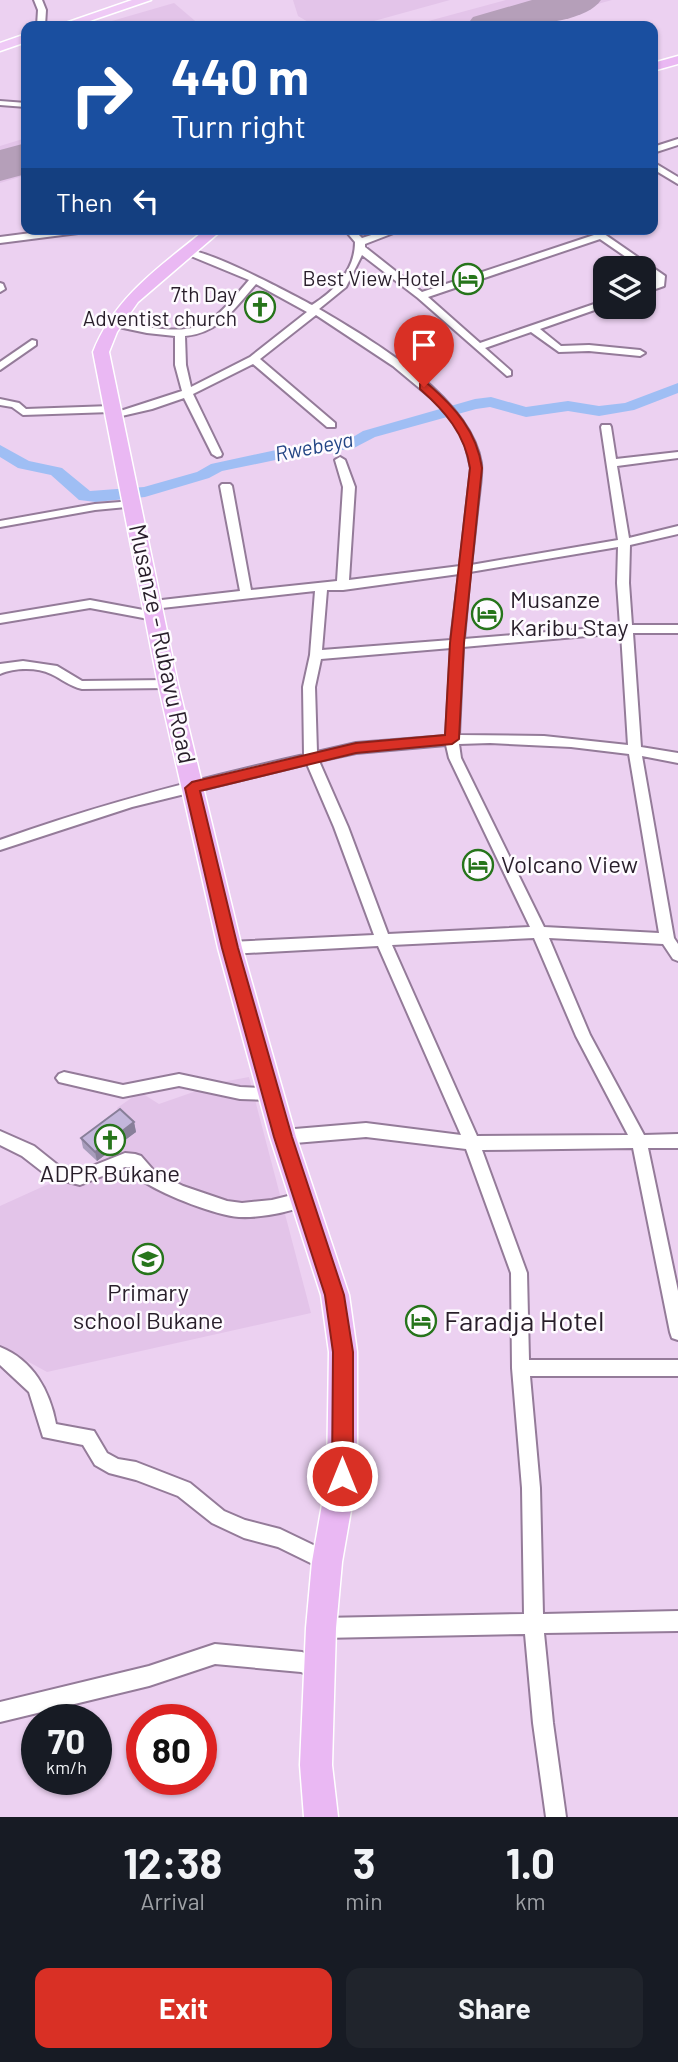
<!DOCTYPE html>
<html lang="en">
<head>
<meta charset="utf-8">
<style>
  :root { --surface:#171b24; --page:#20242c; --text:#f1f3f6; --muted:#9ea1a6; --accent:#d93025 }
  body { margin:0; font-family:Barlow,sans-serif; background:var(--page); color:var(--text); height:100vh; display:flex; flex-direction:column; font-size:26px; white-space:nowrap }
  * { box-sizing:border-box; margin:0 }
  p { font-size:23px; color:var(--muted) }
  .icon { flex:none; width:38px; height:38px; fill:none; stroke:currentColor; stroke-width:2; stroke-linecap:round; stroke-linejoin:round }
  .map { position:relative; height:1817px; overflow:hidden }
  .drawer { display:flex; flex-direction:column; background:var(--surface); flex:1 }
  .drawer>* { flex:none }
  .top-card { position:absolute; left:21px; top:21px; width:637px; height:214px; border-radius:14px; box-shadow:0 2px 5px #0004; background:#1a4fa0; color:#fff; overflow:hidden }
  .controls { position:absolute; left:593px; top:256px; display:grid; gap:14px }
  .controls a { display:grid; place-items:center; width:63px; height:63px; border-radius:14px; background:var(--surface); box-shadow:0 2px 5px #0004; font-size:35px }
  .speed { position:absolute; left:21px; top:1704px; display:flex; gap:14px; font-size:35px; font-weight:700; text-align:center }
  .speed>* { display:grid; place-content:center; width:91px; height:91px; border-radius:50%; background:var(--surface); box-shadow:0 2px 5px #0004; line-height:1 }
  .speed small { font-size:18px; font-weight:400 }
  .speed .limit { border:10px solid #d22; background:#fff; color:#111 }
  .pin { position:absolute; display:grid; place-items:center; width:60px; height:60px; color:#fff; margin:-72px -30px; border-radius:50% 50% 50% 0; rotate:-45deg; box-shadow:0 0 7px #0007 }
  .pin .icon { rotate:45deg }
  .me { position:absolute; width:77px; margin:-38px; rotate:0deg; stroke-linejoin:round; filter:drop-shadow(0 0 5px #0008) }
  .turn { display:flex; align-items:center; gap:24px; height:147px; padding:0 35px; font-size:32px }
  .turn .icon { width:91px; height:91px; stroke-width:2.5 }
  .turn b { display:block; font-size:49px; line-height:60px }
  .then { display:flex; align-items:center; height:66px; padding:0 35px; background:#0003; gap:14px; font-size:26px }
  .eta { display:flex; justify-content:space-evenly; align-items:center; height:119px; text-align:center }
  .eta b { font-size:42px; font-weight:700; line-height:49px }
  .primary-button { display:flex; gap:14px; margin-top:auto; padding:14px 35px }
  .primary-button a { flex:1; height:80px; border-radius:14px; background:var(--accent); color:#fff; font-size:28px; font-weight:700; line-height:80px; text-align:center }
  .primary-button a+a { background:var(--page); color:var(--text) }
  .map>svg:first-child { display:block }
  .built { fill:#e3c4e9 }
  .lines { fill:none; stroke-linecap:round; stroke-linejoin:round }
  .river { fill:#9fbef4; fill-rule:evenodd }
  .runway { fill:#b59fb9; fill-rule:evenodd }
  .minor-casing { stroke:#947b99; stroke-width:4 }
  .primary-casing { stroke:#fff; stroke-width:3 }
  .trunk-casing { stroke:#fff; stroke-width:3 }
  .minor { fill:#fff; fill-rule:evenodd }
  .primary { fill:#efcaf6; fill-rule:evenodd }
  .trunk { fill:#eab8f3; fill-rule:evenodd }
  .wall { fill:#a89dbc }
  .shaded-wall { fill:#887f99 }
  .building { fill:#c3b6db; stroke:#887f99; stroke-width:2 }
  .route { fill:#d93025; stroke:#8d1f18; stroke-width:2 }
  .labels { text-anchor:middle; stroke-width:5; stroke-linejoin:round; paint-order:stroke }
  .far-poi-label { font-size:21px; fill:#281e2a; stroke:#fefbff; text-anchor:end }
  .far-water-label { font-size:21px; font-style:italic; fill:#234585; stroke:#fefbff }
  .poi-label { font-size:24px; fill:#281e2a; stroke:#fefbff; text-anchor:start }
  .street-label { font-size:24px; fill:#281e2a; stroke:#fefbff }
  .near-poi-label { font-size:28px; fill:#281e2a; stroke:#fefbff; text-anchor:start }
</style>
</head>
<body>
<div class="map">
<svg width="678" height="1817" viewBox="0 0 678 1817">
  <rect width="100%" height="100%" fill="#ecd1f1"/>
  <!-- built -->
  <g class="built">
    <polygon points="293,0 450,0 356,26 315,26 298,16"/>
    <polygon points="506,0 612,0 518,26 410,26"/>
    <polygon points="174,3 201,26 108,26 105,23"/>
    <polygon points="26,138 26,175 0,183 0,146"/>
    <polygon points="249,1077 311,1313 47,1372 0,1346 0,1206 97,1162 135,1133 122,1119 117,1108 140,1092 159,1104 222,1082"/>
  </g>
  <g class="lines">
    <!-- river -->
    <polygon class="river" points="678,383 678,393 634,410 599,416 568,411 526,417 490,407 476,409 375,437 352,449 309,453 222,471 209,478 145,497 96,502 79,500 51,475 18,468 0,457 0,445 29,461 62,468 90,491 144,487 197,472 211,464 309,443 348,440 363,431 475,399 491,397 526,407 568,401 599,406 625,403"/>
    <!-- runway -->
    <g class="runway">
      <path d="M532,0H601C582,28 498,27 466,26L473,17Z"/>
      <polygon points="26,143 26,174 0,181 0,150"/>
    </g>
    <!-- minor casing -->
    <g class="minor-casing">
      <g id="minor">
        <polygon points="34,0 42,0 46,10 45,26 37,26 38,10"/>
        <polygon points="0,101 26,103 26,107 0,105"/>
        <polygon points="678,139 678,145 653,153 653,147"/>
        <polygon points="653,162 678,177 678,184 653,169"/>
        <polygon points="62,229 90,229 86,232 0,243 0,237"/>
        <path d="M344,229H353L362,238L390,229H404L365,244V247L422,292L594,235L587,229H597L665,276L664,286L644,293V287L656,283L655,277L600,239L428,297L480,343L606,300V306L540,329L561,346L589,345L640,350L645,353L640,356L589,351L559,352L531,332L485,348L511,371V375L507,376L418,298L362,255L346,287L319,309C373,341 470,397 481,463C482,474 480,485 479,495C476,519 474,542 471,565L618,540L601,427L602,425H610L611,427L616,459L678,452V458L617,466L629,538L678,526V534L630,545L629,583L632,625H678V633H633L641,747L678,753V763L642,756L674,938L678,944V961L673,959L663,944L549,938L590,1035L644,1135L678,1134V1148H648L678,1291V1340L672,1338L670,1332L633,1148L482,1150L527,1273L529,1360H678V1376H530L540,1488L543,1614L678,1611V1631L544,1633L553,1723L566,1817H546L533,1723L525,1634L321,1638L314,1635L311,1628L314,1621L321,1618L524,1614L522,1488L512,1368L511,1273L466,1149L366,1137L283,1144L277,1142L275,1137L277,1132L283,1130L366,1123L461,1135L378,946L230,954L225,952L223,948L225,944L230,942L374,935L334,827L307,764L132,807L0,850V840C100,804 201,778 304,755L303,687L310,655L315,591L153,609L147,605L153,601L240,591L220,486L222,484H230L232,486L251,590L337,581L343,487L335,460L340,457L345,460L355,487L349,580L460,566L471,468L466,447L458,427L441,406L393,366L316,315L260,359L335,423V427H327L253,364L193,394L222,454L221,456L217,457L212,454L184,398L152,409L113,418L108,415L182,391L175,365V336L147,333L109,325V321C121,320 134,325 147,327C205,336 213,322 249,280L186,254V250C207,249 288,292 312,305C334,291 355,271 355,242ZM256,284L307,312L250,357L191,387L186,365L185,336C219,333 235,308 256,284ZM618,547L617,583L620,626L464,639L470,572ZM459,574L451,640L322,650L327,590H343ZM621,633L628,745L544,736L459,735L463,647ZM451,648L446,736L356,743L317,752L315,687L321,659ZM490,743L571,747L629,754L659,933L544,927L461,758L459,744ZM446,745L449,758L530,927L388,934L348,827L319,761L356,753ZM534,938L576,1036L628,1135L477,1136L392,945Z"/>
        <polygon points="0,283 3,284 5,289 0,292"/>
        <polygon points="32,340 36,341 36,345 0,370 0,362"/>
        <polygon points="0,399 19,403 26,409 111,406 116,409 111,412 23,415 12,407 0,405"/>
        <polygon points="133,501 137,502 137,506 95,510 0,527 0,521 95,504"/>
        <polygon points="90,600 154,612 160,616 154,620 90,608 0,623 0,615"/>
        <path d="M23,661L57,666L82,681L168,680L174,684L168,688L82,689C69,686 62,679 51,674C37,667 14,668 0,674V664Z"/>
        <polygon points="64,1072 123,1085 179,1074 240,1087 277,1089 280,1094 277,1099 272,1100 240,1099 179,1086 123,1097 59,1082 56,1078 59,1074"/>
        <path d="M0,1131L34,1146L59,1166L80,1171L125,1153L135,1154L141,1156L155,1172L183,1186L227,1201L242,1203L272,1200L304,1192L310,1194L312,1199L310,1204C289,1212 262,1218 239,1217C215,1215 167,1196 146,1183C140,1179 135,1173 131,1167H125L80,1185L49,1177L22,1156L0,1145Z"/>
        <path d="M0,1347C33,1360 50,1391 56,1424L94,1431L107,1453L118,1459L136,1462L190,1483L224,1511L245,1520L280,1529L334,1555L336,1562L334,1569L327,1571L278,1547L244,1538L212,1523L178,1496L136,1480L109,1473L95,1465L83,1445L43,1437L29,1392L0,1365Z"/>
        <polygon points="215,1644 302,1652 328,1664 331,1671 328,1678 321,1681 301,1672 215,1664 149,1686 0,1722 0,1702 149,1666"/>
      </g>
    </g>
    <!-- primary casing -->
    <g class="primary-casing">
      <g id="primary">
        <polygon points="132,0 151,0 75,26 57,26"/>
        <polygon points="26,34 26,42 0,51 0,43"/>
      </g>
    </g>
    <!-- trunk casing -->
    <g class="trunk-casing">
      <g id="trunk">
        <polygon points="678,56 678,64 653,71 653,63"/>
        <path d="M206,229H223L138,302L117,332L109,352L178,684L242,948L296,1137L349,1295L357,1352V1476L342,1562L336,1628L332,1765L338,1817H304L300,1765L306,1628L312,1562L327,1476L329,1352L321,1295L270,1137L218,948L158,684L93,352C115,296 161,266 206,229Z"/>
      </g>
    </g>
    <!-- minor -->
    <use href="#minor" class="minor"/>
    <!-- primary -->
    <use href="#primary" class="primary"/>
    <!-- trunk -->
    <use href="#trunk" class="trunk"/>
  </g>
  <!-- wall -->
  <polygon class="wall" points="134,1122 136,1132 97,1161 83,1148 81,1138"/>
  <!-- shaded-wall -->
  <polygon class="shaded-wall" points="134,1122 136,1132 97,1161 95,1152"/>
  <!-- building -->
  <polygon class="building" points="120,1109 134,1122 95,1152 81,1138"/>
  <!-- route -->
  <path class="route" d="M420,384H428C455,407 477,432 482,468L464,643L459,739L452,744L356,753L200,791L238,948L292,1137L344,1295L353,1352V1476L350,1483L342,1486L335,1483L332,1476L333,1352L325,1295L274,1137L222,948L185,788L192,782L356,743L445,735L450,643L470,468C465,434 445,411 420,389Z"/>
  <!-- icons -->
  <defs>
    <g id="hotel-ring" transform="scale(1.575)"><circle r="9.5" fill="#fefbff" stroke="#26741b" stroke-width="1.5"/><path d="M-6-4.5h1.5V1H6V5H4.5V3h-9V5H-6ZM-4 0a1.8 1.8 0 1 1 3.6 0ZM.5 0V-2.5h3Q6-2.5 6 0Z" fill="#26741b"/></g>
    <g id="church-ring" transform="scale(1.575)"><circle r="9.5" fill="#fefbff" stroke="#26741b" stroke-width="1.5"/><path d="M-1.2-6h2.4v3.5h3.3v2.4h-3.3V6h-2.4V-.1h-3.3v-2.4h3.3Z" fill="#26741b"/></g>
    <g id="school-ring" transform="scale(1.575)"><circle r="9.5" fill="#fefbff" stroke="#26741b" stroke-width="1.5"/><path d="M0-5L7-2L0 1L-7-2ZM-4 1L0 2.5L4 1V4Q0 6-4 4Z" fill="#26741b"/></g>
  </defs>
  <g fill-rule="evenodd">
    <use href="#hotel-ring" x="468" y="279"/>
    <use href="#church-ring" x="260" y="307"/>
    <use href="#hotel-ring" x="487" y="614"/>
    <use href="#hotel-ring" x="478" y="865"/>
    <use href="#church-ring" x="110" y="1140"/>
    <use href="#school-ring" x="148" y="1259"/>
    <use href="#hotel-ring" x="421" y="1321"/>
  </g>
  <g class="labels">
    <!-- far-poi labels -->
    <g class="far-poi-label">
      <text x="445" y="286">Best View Hotel</text>
      <text x="237" y="302">7th Day<tspan x="237" dy="24">Adventist church</tspan></text>
    </g>
    <!-- far-water labels -->
    <g class="far-water-label">
      <text transform="translate(314 447) rotate(-11)" y="7">Rwebeya</text>
    </g>
    <!-- poi labels -->
    <g class="poi-label">
      <text x="510" y="608">Musanze<tspan x="510" dy="28">Karibu Stay</tspan></text>
      <text x="501" y="873">Volcano View</text>
      <text x="110" y="1182" text-anchor="middle">ADPR Bukane</text>
      <text x="148" y="1301" text-anchor="middle">Primary<tspan x="148" dy="28">school Bukane</tspan></text>
    </g>
    <!-- street labels -->
    <g class="street-label">
      <text transform="translate(162 644) rotate(78)" y="8">Musanze - Rubavu Road</text>
    </g>
    <!-- near-poi labels -->
    <g class="near-poi-label">
      <text x="444" y="1331">Faradja Hotel</text>
    </g>
  </g>
</svg>
<div class="controls">
<a><svg class="icon" aria-label="layers" viewBox="0 0 24 24"><path d="M12 4l9 5-9 5-9-5zM3 14l9 5 9-5"/></svg></a>
</div>
<div class="speed"><div>70<small>km/h</small></div><div class="limit">80</div></div>
<div class="pin" style="left:424px;top:387px;background:#d93025"><svg class="icon" aria-label="arrive" viewBox="0 0 24 24"><path d="M6 21V4h12l-3 4 3 4H6"/></svg></div>
<svg class="me" style="left:342px;top:1476px" viewBox="-20 -20 40 40"><circle r="17" fill="#d93025" stroke="#fff" stroke-width="3"/><path d="M0-11L8 9 0 5-8 9z" fill="#fff"/></svg>
<div class="top-card">
<div class="turn"><svg class="icon" aria-label="right" viewBox="0 0 24 24"><path d="M7 20v-9h11M14 6l5 5-5 5"/></svg><div><b>440 m</b>Turn right</div></div>
<div class="then">Then<svg class="icon" aria-label="left" viewBox="0 0 24 24"><path d="M17 20v-9H6M10 6l-5 5 5 5"/></svg></div>
</div>
</div>
<section class="drawer">
<div class="eta">
<div><b>12:38</b><p>Arrival</p></div>
<div><b>3</b><p>min</p></div>
<div><b>1.0</b><p>km</p></div>
</div>
<div class="primary-button"><a>Exit</a><a>Share</a></div>
</section>
</body>
</html>
